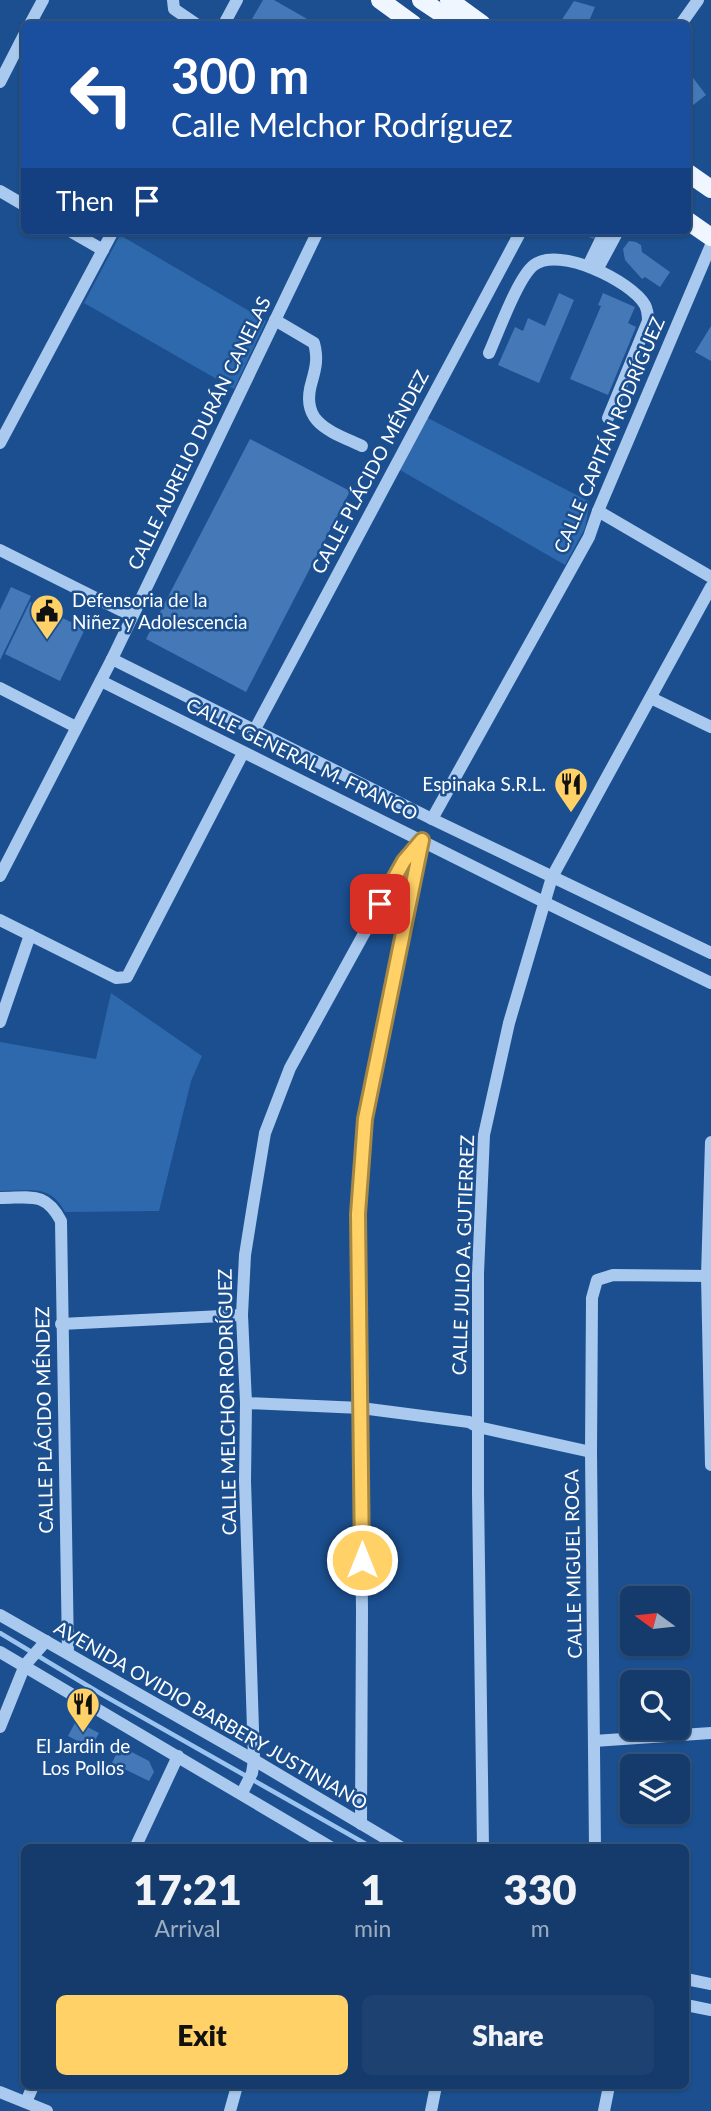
<!DOCTYPE html>
<html lang="en">
<head>
<meta charset="utf-8">
<style>
  :root { --surface:#143b6b; --page:#1d4271; --text:#f1f3f6; --muted:#9dadc1; --line:#33557e; --accent:#ffd166 }
  body { margin:0; font-family:Lato,sans-serif; background:var(--page); color:var(--text); height:100vh; display:flex; flex-direction:column; font-size:26px; white-space:nowrap }
  * { box-sizing:border-box; margin:0 }
  p { font-size:23px; color:var(--muted) }
  .icon { flex:none; width:38px; height:38px; fill:none; stroke:currentColor; stroke-width:2; stroke-linecap:round; stroke-linejoin:round }
  .map { position:relative; flex:1; overflow:hidden }
  .details { position:absolute; left:21px; top:1844px; width:668px; height:245px; display:flex; flex-direction:column; background:var(--surface); border-radius:10px; box-shadow:0 2px 5px #0004,0 0 0 2px var(--line) }
  .details>* { flex:none }
  .hud { position:absolute; left:21px; top:21px; width:670px; height:214px; border-radius:10px; box-shadow:0 2px 5px #0004,0 0 0 2px var(--line); background:#1a4fa0; color:#fff; overflow:hidden }
  .needle { width:46px; rotate:285deg }
  .tools { position:absolute; left:620px; top:1586px; display:grid; gap:14px }
  .tools a { display:grid; place-items:center; width:70px; height:70px; border-radius:10px; background:var(--surface); box-shadow:0 2px 5px #0004,0 0 0 2px var(--line); font-size:35px }
  .pin { position:absolute; display:grid; place-items:center; width:60px; height:60px; color:#fff; margin:-30px; border-radius:14px; box-shadow:0 4px 10px #0006 }
  .me { position:absolute; width:77px; margin:-38px; rotate:0deg; stroke-linejoin:round; filter:drop-shadow(0 0 5px #0008) }
  .turn { display:flex; align-items:center; gap:24px; height:147px; padding:0 35px; font-size:32px }
  .turn .icon { width:91px; height:91px; stroke-width:2.5 }
  .turn b { display:block; font-size:49px; line-height:60px }
  .then { display:flex; align-items:center; height:66px; padding:0 35px; background:#0003; gap:14px; font-size:26px }
  .eta { display:flex; justify-content:space-evenly; align-items:center; height:119px; text-align:center }
  .eta b { font-size:42px; font-weight:800; line-height:49px }
  .cta { display:flex; gap:14px; margin-top:auto; padding:14px 35px }
  .cta a { flex:1; height:80px; border-radius:10px; background:var(--accent); color:#111; font-size:28px; font-weight:800; line-height:80px; text-align:center }
  .cta a+a { background:var(--page); color:var(--text) }
  .map>svg:first-child { display:block }
  .green { fill:#2e69ad }
  .lines { fill:none; stroke-linecap:round; stroke-linejoin:round }
  .stream { stroke:#9cc4f0; stroke-width:4.5 }
  .building { fill:#4478b7 }
  .minor { stroke:#a9c9ee; stroke-width:12 }
  .major { stroke:#f0f6ff; stroke-width:18 }
  .route-casing { stroke:#a68842; stroke-width:18 }
  .route { stroke:#ffd166; stroke-width:12 }
  .labels { text-anchor:middle; stroke-width:5; stroke-linejoin:round; paint-order:stroke }
  .street-label { font-size:19px; fill:#fff; stroke:#1b4f8f }
  .poi-label { font-size:19px; fill:#fff; stroke:#1b4f8f; text-anchor:start }
</style>
</head>
<body>
<div class="map">
<svg width="711" height="2111" viewBox="0 0 711 2111">
  <rect width="100%" height="100%" fill="#1b4f8f"/>
  <!-- green -->
  <g class="green">
    <polygon points="120,235 266,321 234,389 84,303"/>
    <polygon points="426,417 590,502 585,528 565,565 400,470"/>
    <path d="M111,993L202,1056L191,1081L159,1211L65,1212C50,1183 28,1191 0,1191V1042L96,1059Z"/>
  </g>
  <g class="lines">
    <!-- stream -->
    <polyline class="stream" points="0,1633 103,1695 373,1848"/>
  </g>
  <!-- building -->
  <g class="building">
    <polygon points="263,0 274,0 316,24 249,24"/>
    <polygon points="574,1 595,7 589,21 597,24 559,24"/>
    <polygon points="688,71 706,95 688,109"/>
    <polygon points="565,231 598,231 594,239 580,234 579,237"/>
    <polygon points="629,241 636,242 641,245 642,252 670,272 660,287 645,277 642,279 625,260 623,249"/>
    <polygon points="559,293 574,300 539,383 498,365 515,327 523,331 528,318 545,326"/>
    <polygon points="603,293 635,307 628,323 636,327 608,395 570,379 601,306 598,305"/>
    <polygon points="711,326 711,361 695,352"/>
    <polygon points="250,439 350,491 246,692 146,639"/>
    <polygon points="11,587 31,596 0,660 0,610"/>
    <polygon points="30,602 85,629 60,681 5,654"/>
    <polygon points="76,1721 99,1733 91,1748 68,1736"/>
    <polygon points="120,1746 149,1761 154,1772 149,1781 112,1763"/>
  </g>
  <g class="lines">
    <!-- minor -->
    <g class="minor">
      <polyline points="173,0 174,9 196,24"/>
      <polyline points="30,24 43,0"/>
      <polyline points="224,24 237,0"/>
      <polyline points="681,24 698,0"/>
      <polyline points="0,82 24,35"/>
      <polyline points="0,191 24,205"/>
      <polyline points="70,231 103,250"/>
      <polyline points="588,266 605,231"/>
      <polyline points="597,270 618,231"/>
      <path d="M275,320L314,343C318,358 316,367 312,381C299,423 330,431 362,446"/>
      <path d="M489,353C498,333 518,277 534,265C560,246 631,281 645,305C648,311 648,315 648,321L608,418"/>
      <polyline points="0,443 113,231"/>
      <polyline points="598,511 711,577"/>
      <polyline points="0,550 132,616"/>
      <polyline points="112,659 432,819 711,953"/>
      <polyline points="101,681 544,902 711,983"/>
      <polyline points="0,688 76,727"/>
      <polyline points="651,698 711,727"/>
      <polyline points="254,731 521,231"/>
      <polyline points="432,819 589,537 598,511 711,245"/>
      <polyline points="0,876 112,659 318,231"/>
      <polyline points="0,920 116,978 127,977 243,753"/>
      <polyline points="0,1022 30,935"/>
      <polyline points="711,1142 707,1276 711,1465"/>
      <path d="M0,1198C31,1198 45,1191 61,1221L68,1653"/>
      <polyline points="61,1324 242,1315"/>
      <polyline points="246,1403 361,1408 469,1422 478,1427 591,1452"/>
      <polyline points="0,1615 254,1760 402,1848"/>
      <polyline points="0,1652 332,1848"/>
      <polyline points="0,1727 25,1665 46,1641"/>
      <polyline points="594,1741 711,1733"/>
      <polyline points="242,1793 252,1773 254,1760 245,1481 246,1403 242,1315 245,1255 253,1205 265,1133 290,1068 404,861 422,840"/>
      <polyline points="361,1824 362,1611 358,1214 365,1119 422,840"/>
      <polyline points="135,1848 178,1756"/>
      <polyline points="483,1848 478,1493 478,1273 484,1135 509,1023 552,877 711,587"/>
      <polyline points="595,1848 591,1452 592,1298 597,1280 613,1275 711,1276"/>
      <polyline points="686,1979 711,1984"/>
      <polyline points="686,2005 711,2010"/>
      <polyline points="0,2092 47,2111"/>
      <polyline points="26,2102 33,2086"/>
      <polyline points="230,2111 237,2086"/>
      <polyline points="431,2111 436,2086"/>
      <polyline points="604,2111 609,2086"/>
    </g>
    <!-- major -->
    <g class="major">
      <polyline points="380,0 413,24"/>
      <polyline points="421,0 457,24"/>
      <polyline points="449,0 482,24"/>
      <polyline points="688,173 711,189"/>
      <polyline points="688,221 711,237"/>
    </g>
  </g>
  <g class="lines">
    <!-- route casing -->
    <g class="route-casing">
      <polyline id="route" points="362,1560 358,1214 365,1119 422,840 404,861 380,904"/>
    </g>
    <!-- route -->
    <use href="#route" class="route"/>
  </g>
  <!-- icons -->
  <defs>
    <g id="civic-pin" transform="scale(1.75)"><path d="M0 17L-7.5 6A9.5 9.5 0 1 1 7.5 6Z" fill="#ffd166" stroke="#1b4f8f"/><path d="M-.6-6.5H3V-4.5H.6V-3L4-1V1h2V6H-6V1h2V-1L-.6-3ZM-1.2 2.5V6h2.4V2.5Z" fill="#111"/></g>
    <g id="restaurant-pin" transform="scale(1.75)"><path d="M0 17L-7.5 6A9.5 9.5 0 1 1 7.5 6Z" fill="#ffd166" stroke="#1b4f8f"/><path d="M-5-6h1v4h1v-4h1v4h1v-4h1v5L-1.5 .5V6h-2V.5L-5-1ZM5-6V6H3V1.5H1.5Q1.5-4 5-6Z" fill="#111"/></g>
  </defs>
  <g fill-rule="evenodd">
    <use href="#civic-pin" x="47" y="611"/>
    <use href="#restaurant-pin" x="571" y="784"/>
    <use href="#restaurant-pin" x="83" y="1704"/>
  </g>
  <g class="labels">
    <!-- street labels -->
    <g class="street-label">
      <text transform="translate(199 433) rotate(-64)" y="7">CALLE AURELIO DURÁN CANELAS</text>
      <text transform="translate(609 435) rotate(-67)" y="7">CALLE CAPITÁN RODRÍGUEZ</text>
      <text transform="translate(370 472) rotate(-62)" y="7">CALLE PLÁCIDO MÉNDEZ</text>
      <text transform="translate(302 759) rotate(26)" y="7">CALLE GENERAL M. FRANCO</text>
      <text transform="translate(463 1255) rotate(-88)" y="7">CALLE JULIO A. GUTIERREZ</text>
      <text transform="translate(227 1402) rotate(-91)" y="7">CALLE MELCHOR RODRÍGUEZ</text>
      <text transform="translate(44 1420) rotate(-91)" y="7">CALLE PLÁCIDO MÉNDEZ</text>
      <text transform="translate(573 1564) rotate(-91)" y="7">CALLE MIGUEL ROCA</text>
      <text transform="translate(211 1715) rotate(30)" y="7">AVENIDA OVIDIO BARBERY JUSTINIANO</text>
    </g>
    <!-- poi labels -->
    <g class="poi-label">
      <text x="72" y="607">Defensoria de la<tspan x="72" dy="22">Niñez y Adolescencia</tspan></text>
      <text x="546" y="791" text-anchor="end">Espinaka S.R.L.</text>
      <text x="83" y="1753" text-anchor="middle">El Jardin de<tspan x="83" dy="22">Los Pollos</tspan></text>
    </g>
  </g>
</svg>
<div class="tools">
<a><svg class="needle" viewBox="-14 -14 28 28"><path d="M0-13l5 13h-10z" fill="#e53935"/><path d="M0 13l5-13h-10z" fill="#9dadc1"/></svg></a>
<a><svg class="icon" aria-label="search" viewBox="0 0 24 24"><circle cx="10" cy="10" r="6"/><path d="M15 15l6 6"/></svg></a>
<a><svg class="icon" aria-label="layers" viewBox="0 0 24 24"><path d="M12 4l9 5-9 5-9-5zM3 14l9 5 9-5"/></svg></a>
</div>
<div class="pin" style="left:380px;top:904px;background:#d93025"><svg class="icon" aria-label="arrive" viewBox="0 0 24 24"><path d="M6 21V4h12l-3 4 3 4H6"/></svg></div>
<svg class="me" style="left:362px;top:1560px" viewBox="-20 -20 40 40"><circle r="17" fill="#ffd166" stroke="#fff" stroke-width="3"/><path d="M0-11L8 9 0 5-8 9z" fill="#fff"/></svg>
<div class="hud">
<div class="turn"><svg class="icon" aria-label="left" viewBox="0 0 24 24"><path d="M17 20v-9H6M10 6l-5 5 5 5"/></svg><div><b>300 m</b>Calle Melchor Rodríguez</div></div>
<div class="then">Then<svg class="icon" aria-label="arrive" viewBox="0 0 24 24"><path d="M6 21V4h12l-3 4 3 4H6"/></svg></div>
</div>
<section class="details">
<div class="eta">
<div><b>17:21</b><p>Arrival</p></div>
<div><b>1</b><p>min</p></div>
<div><b>330</b><p>m</p></div>
</div>
<div class="cta"><a>Exit</a><a>Share</a></div>
</section>
</div>
</body>
</html>
